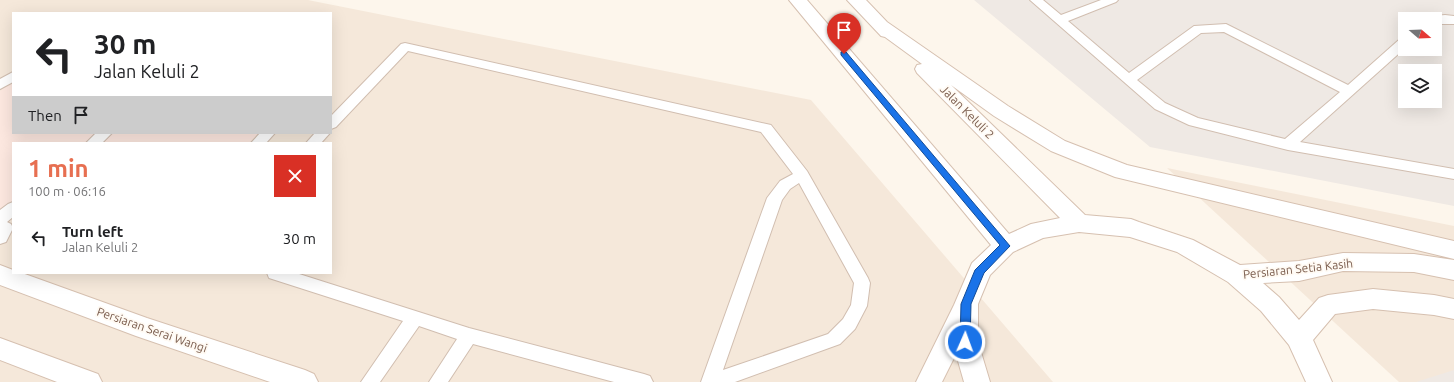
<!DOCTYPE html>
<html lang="en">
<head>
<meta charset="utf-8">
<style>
  :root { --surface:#fff; --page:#f6f6f6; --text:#202124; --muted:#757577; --accent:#e76f51 }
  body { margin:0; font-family:Ubuntu,sans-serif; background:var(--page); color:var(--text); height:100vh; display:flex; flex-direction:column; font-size:15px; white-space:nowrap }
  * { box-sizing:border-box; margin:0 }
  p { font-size:13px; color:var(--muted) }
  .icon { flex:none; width:22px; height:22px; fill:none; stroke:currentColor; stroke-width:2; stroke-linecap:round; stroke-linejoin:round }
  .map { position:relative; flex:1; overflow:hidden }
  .panel { position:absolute; left:12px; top:142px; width:320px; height:132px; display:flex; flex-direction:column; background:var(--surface); border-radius:0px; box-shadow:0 4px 16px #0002 }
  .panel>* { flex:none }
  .guide { position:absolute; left:12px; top:12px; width:320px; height:122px; border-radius:0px; box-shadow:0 4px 16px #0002; background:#fff; color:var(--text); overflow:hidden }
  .needle { width:26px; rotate:109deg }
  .buttons { position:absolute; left:1398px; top:12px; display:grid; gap:8px }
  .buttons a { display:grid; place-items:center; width:44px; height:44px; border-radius:0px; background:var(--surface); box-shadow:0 4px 16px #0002; font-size:20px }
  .pin { position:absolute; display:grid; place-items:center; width:34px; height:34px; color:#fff; margin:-41px -17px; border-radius:50% 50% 50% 0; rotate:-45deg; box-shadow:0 0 4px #0007 }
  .pin .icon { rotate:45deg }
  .me { position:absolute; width:44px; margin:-22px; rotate:2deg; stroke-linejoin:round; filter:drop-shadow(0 0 3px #0008) }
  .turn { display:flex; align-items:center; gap:14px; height:84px; padding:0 16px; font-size:18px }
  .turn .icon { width:52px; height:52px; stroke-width:2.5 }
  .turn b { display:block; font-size:28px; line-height:34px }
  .then { display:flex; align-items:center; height:38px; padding:0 16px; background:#0003; gap:8px; font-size:15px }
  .round { display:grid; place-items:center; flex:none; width:42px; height:42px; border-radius:0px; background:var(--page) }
  .summary { display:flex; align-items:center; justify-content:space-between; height:68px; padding:0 16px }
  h1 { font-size:24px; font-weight:600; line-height:30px; color:var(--accent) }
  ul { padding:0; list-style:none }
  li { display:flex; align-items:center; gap:12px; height:56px; padding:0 16px }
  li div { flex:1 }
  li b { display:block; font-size:15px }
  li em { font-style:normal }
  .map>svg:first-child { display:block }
  .residential { fill:#f5e8da; fill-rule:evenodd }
  .commercial { fill:#fde8e0 }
  .industrial { fill:#efe9e4; fill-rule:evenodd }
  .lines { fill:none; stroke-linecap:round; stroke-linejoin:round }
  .lane-casing { stroke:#d1beb0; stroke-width:2 }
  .secondary-casing { stroke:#d6c0b0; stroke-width:2 }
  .lane { fill:#fff; fill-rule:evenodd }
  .secondary { fill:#fff; fill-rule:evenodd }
  .route { fill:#1a73e8; stroke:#114b97 }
  .labels { text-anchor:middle; stroke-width:3.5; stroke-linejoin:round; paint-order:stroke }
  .street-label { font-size:12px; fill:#7a5c4d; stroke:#fffaf3 }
</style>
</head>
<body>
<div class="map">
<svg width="1454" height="382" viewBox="0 0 1454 382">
  <rect width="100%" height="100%" fill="#fdf6ec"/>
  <!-- residential -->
  <g class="residential">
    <path d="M0,0H308L811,100L1053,382H0ZM13,13H331V133H13ZM13,143H331V273H13Z"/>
    <polygon points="1167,168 1454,226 1454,382 1399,382"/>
  </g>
  <!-- commercial -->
  <polygon class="commercial" points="13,81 13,133 259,133 249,143 13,143 13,219 0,216 0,91"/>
  <!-- industrial -->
  <g class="industrial">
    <path d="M974,0H1454V206L1150,147ZM1405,19H1435V49H1405ZM1405,71H1435V101H1405Z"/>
    <polygon points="1454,370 1454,382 1416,382"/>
  </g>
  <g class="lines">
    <!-- lane casing -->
    <g class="lane-casing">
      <g id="lane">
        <path d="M1030,0H1043L1061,15L1101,0H1118L1116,2L1068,21L1129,73L1194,26L1226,24L1348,85L1401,38L1405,37V48L1300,142L1454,169V179L1288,150L1189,125L1155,109ZM1224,32L1340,92L1285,139L1198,118L1165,103L1137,80L1201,33Z"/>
        <polygon points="1445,15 1454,16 1454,24 1435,24 1435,19 1430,19 1435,16"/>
        <path d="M405,43L771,125L807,171L868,278L870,283L867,306L855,329L840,344L735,382H701L767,198L780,181L793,174L761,132L408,51L336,127L331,129V116L401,44ZM799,183L854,283L851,305L843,319L828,334L723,370L782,200L790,189Z"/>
        <polygon points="13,72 13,82 0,89 0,79"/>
        <polygon points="96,133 112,133 102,143 86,143"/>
        <polygon points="260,133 275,133 266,143 251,143"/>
        <polygon points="315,133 330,133 321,143 306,143"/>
        <polygon points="13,202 13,217 7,222 11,224 13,228 6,242 0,244 0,210 8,204"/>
        <polygon points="267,273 296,273 469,328 644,374 650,376 653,382 614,382 473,344 448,382 429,382 457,339 419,326 380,382 361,382 403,321 269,278"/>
      </g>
    </g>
    <!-- secondary casing -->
    <g class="secondary-casing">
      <g id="secondary">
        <polygon points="789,0 807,0 1009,234 1031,224 1060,218 917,73 915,69 917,65 922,64 885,37 881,36 847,0 866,0 887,22 1008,106 1065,141 1127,165 1454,241 1454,259 1115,177 1051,151 994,116 951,85 1085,215 1131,219 1139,222 1193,240 1240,265 1299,261 1343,253 1414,254 1454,260 1454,280 1414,272 1343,271 1299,281 1263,283 1279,297 1299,320 1319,298 1328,295 1373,289 1434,295 1454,299 1454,319 1434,315 1373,309 1335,314 1313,340 1332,382 1306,382 1289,345 1261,311 1228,282 1177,252 1130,237 1079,232 1043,238 1013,252 990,275 978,304 978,342 990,382 964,382 956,354 942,382 916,382 954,305 972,263 991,245"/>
        <polygon points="0,265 13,270 13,273 22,273 147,318 305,370 314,374 318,382 270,382 136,336 0,285"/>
        <polygon points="0,338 98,374 102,382 57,382 0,360"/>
      </g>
    </g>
    <!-- lane -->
    <use href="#lane" class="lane"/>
    <!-- secondary -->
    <use href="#secondary" class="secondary"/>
  </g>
  <!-- route -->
  <polygon class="route" points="844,51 846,52 1010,246 984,273 971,304 970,342 969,345 965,346 961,345 960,342 961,304 975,270 1000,245 841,55 841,52"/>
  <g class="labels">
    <!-- street labels -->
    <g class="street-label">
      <text transform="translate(967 112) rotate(45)" y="4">Jalan Keluli 2</text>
      <text transform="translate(1298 269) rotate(-6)" y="4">Persiaran Setia Kasih</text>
      <text transform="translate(152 330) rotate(19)" y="4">Persiaran Serai Wangi</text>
    </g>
  </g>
</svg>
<div class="buttons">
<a><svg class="needle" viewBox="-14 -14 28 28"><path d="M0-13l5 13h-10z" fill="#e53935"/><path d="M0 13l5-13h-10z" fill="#757577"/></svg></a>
<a><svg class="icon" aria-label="layers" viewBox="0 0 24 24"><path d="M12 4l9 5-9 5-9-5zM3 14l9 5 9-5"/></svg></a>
</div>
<div class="pin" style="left:844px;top:54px;background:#d93025"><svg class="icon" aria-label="arrive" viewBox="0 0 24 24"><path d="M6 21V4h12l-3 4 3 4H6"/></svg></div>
<svg class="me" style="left:965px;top:342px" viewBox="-20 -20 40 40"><circle r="17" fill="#1a73e8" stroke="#fff" stroke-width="3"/><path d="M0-11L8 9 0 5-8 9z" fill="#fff"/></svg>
<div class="guide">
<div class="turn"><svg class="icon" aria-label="left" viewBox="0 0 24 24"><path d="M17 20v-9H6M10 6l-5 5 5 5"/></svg><div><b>30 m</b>Jalan Keluli 2</div></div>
<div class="then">Then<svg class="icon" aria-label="arrive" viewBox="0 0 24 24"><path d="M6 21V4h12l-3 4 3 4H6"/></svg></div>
</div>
<section class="panel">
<div class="summary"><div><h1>1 min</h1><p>100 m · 06:16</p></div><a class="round" style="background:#d93025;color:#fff"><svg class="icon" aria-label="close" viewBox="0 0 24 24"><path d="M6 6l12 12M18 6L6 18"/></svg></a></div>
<ul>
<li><svg class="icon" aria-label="left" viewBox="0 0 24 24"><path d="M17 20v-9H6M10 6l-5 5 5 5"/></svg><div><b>Turn left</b><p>Jalan Keluli 2</p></div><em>30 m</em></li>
</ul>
</section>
</div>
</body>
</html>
